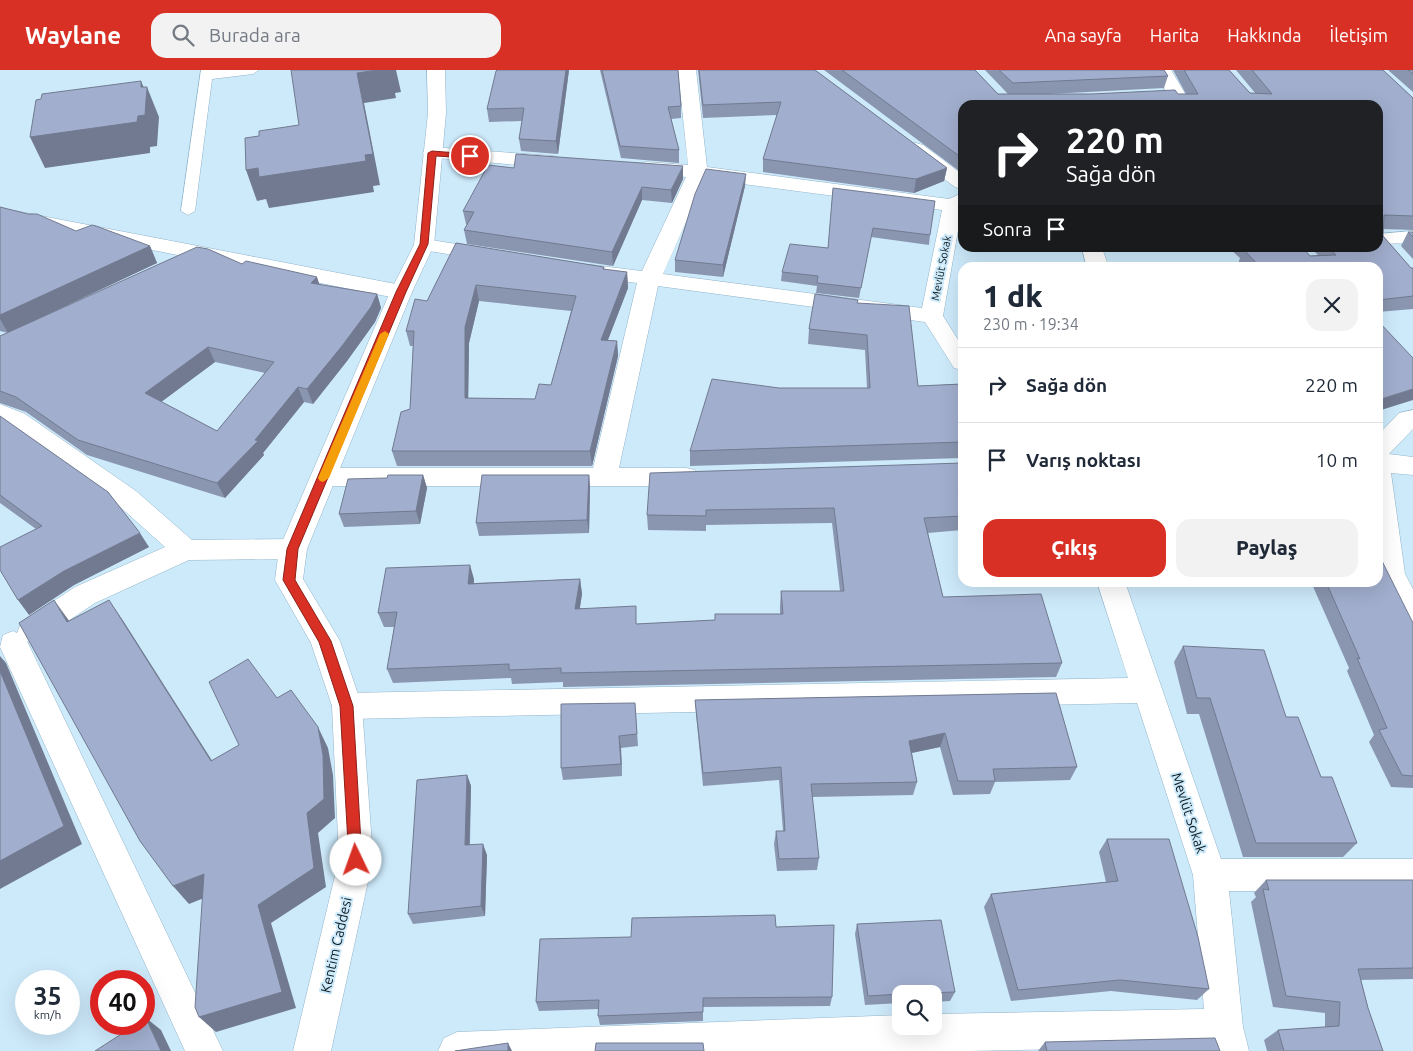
<!DOCTYPE html>
<html lang="tr">
<head>
<meta charset="utf-8">
<style>
  :root { --surface:#fff; --page:#f2f2f3; --text:#1f2937; --muted:#747a83; --line:#e0e1e3; --accent:#d93025 }
  body { margin:0; font-family:Ubuntu,sans-serif; background:var(--page); color:var(--text); height:100vh; display:flex; flex-direction:column; font-size:19px; white-space:nowrap }
  * { box-sizing:border-box; margin:0 }
  p { font-size:16px; color:var(--muted) }
  .icon { flex:none; width:28px; height:28px; fill:none; stroke:currentColor; stroke-width:2; stroke-linecap:round; stroke-linejoin:round }
  .map { position:relative; flex:1; overflow:hidden }
  .panel { position:absolute; left:958px; top:192px; width:425px; height:325px; display:flex; flex-direction:column; background:var(--surface); border-radius:15px; box-shadow:0 5px 20px #0002 }
  .panel>* { flex:none }
  .top-card { position:absolute; left:958px; top:30px; width:425px; height:152px; border-radius:15px; box-shadow:0 5px 20px #0002; background:#202124; color:#fff; overflow:hidden }
  .controls { position:absolute; left:892px; top:915px; display:grid; gap:10px }
  .controls a { display:grid; place-items:center; width:50px; height:50px; border-radius:10px; background:var(--surface); box-shadow:0 5px 20px #0002; font-size:25px }
  .speed { position:absolute; left:15px; top:900px; display:flex; gap:10px; font-size:25px; font-weight:700; text-align:center }
  .speed>* { display:grid; place-content:center; width:65px; height:65px; border-radius:50%; background:var(--surface); box-shadow:0 5px 20px #0002; line-height:1 }
  .speed small { font-size:12px; font-weight:400 }
  .speed .limit { border:8px solid #d22; background:#fff; color:#111 }
  .pin { position:absolute; display:grid; place-items:center; width:42px; height:42px; color:#fff; margin:-21px; border:2px solid #fff; border-radius:50%; box-shadow:0 1px 5px #0007 }
  .me { position:absolute; width:55px; margin:-28px; rotate:357deg; stroke-linejoin:round; filter:drop-shadow(0 0 4px #0008) }
  .turn { display:flex; align-items:center; gap:18px; height:105px; padding:0 25px; font-size:22px }
  .turn .icon { width:65px; height:65px; stroke-width:2.5 }
  .turn b { display:block; font-size:35px; line-height:42px }
  .then { display:flex; align-items:center; height:48px; padding:0 25px; background:#0003; gap:10px; font-size:19px }
  .round { display:grid; place-items:center; flex:none; width:52px; height:52px; border-radius:15px; background:var(--page) }
  .overview { display:flex; align-items:center; justify-content:space-between; height:85px; padding:0 25px }
  h1 { font-size:30px; font-weight:800; line-height:38px }
  .primary-button { display:flex; gap:10px; margin-top:auto; padding:10px 25px }
  .primary-button a { flex:1; height:58px; border-radius:15px; background:var(--accent); color:#fff; font-size:20px; font-weight:800; line-height:58px; text-align:center }
  .primary-button a+a { background:var(--page); color:var(--text) }
  ul { padding:0; list-style:none }
  li { display:flex; align-items:center; gap:15px; height:75px; padding:0 25px; border-top:1px solid var(--line) }
  li div { flex:1 }
  li b { display:block; font-size:19px }
  li em { font-style:normal }
  header { display:flex; align-items:center; gap:30px; box-sizing:border-box; height:70px; padding:0 25px; background:var(--accent); color:#fff }
  header strong { font-size:24px }
  nav { display:flex; gap:28px; margin-inline-start:auto; font-size:18px }
  .search { width:350px; height:45px; background:var(--page); display:flex; align-items:center; gap:12px; box-sizing:border-box; padding:0 18px; border-radius:15px; color:var(--muted); font-size:19px }
  .map>svg:first-child { display:block }
  .lines { fill:none; stroke-linecap:round; stroke-linejoin:round }
  .lane-casing { stroke:#91b4c9; stroke-width:1 }
  .street-casing { stroke:#91b4c9; stroke-width:1 }
  .secondary-casing { stroke:#91b4c9; stroke-width:1 }
  .lane { fill:#fff; fill-rule:evenodd }
  .street { fill:#fff; fill-rule:evenodd }
  .secondary { fill:#fff; fill-rule:evenodd }
  .wall { fill:#8a96b0; fill-rule:evenodd }
  .shaded-wall { fill:#717a90 }
  .building { fill:#a1aecd; stroke:#717a90; fill-rule:evenodd }
  .route { fill:#d93025; stroke:#8d1f18 }
  .slow { fill:#f59e0b }
  .labels { text-anchor:middle; stroke-width:4; stroke-linejoin:round; paint-order:stroke }
  .far-street-label { font-size:11px; fill:#0d1b22; stroke:#cdeafb }
  .street-label { font-size:14px; fill:#0d1b22; stroke:#cdeafb }
</style>
</head>
<body>
<header>
<strong>Waylane</strong>
<div class="search"><svg class="icon" aria-label="search" viewBox="0 0 24 24"><circle cx="10" cy="10" r="6"/><path d="M15 15l6 6"/></svg>Burada ara</div>
<nav><a>Ana sayfa</a><a>Harita</a><a>Hakkında</a><a>İletişim</a></nav>
</header>
<div class="map">
<svg width="1413" height="981" viewBox="0 0 1413 981">
  <rect width="100%" height="100%" fill="#cdeafb"/>
  <g class="lines">
    <!-- lane casing -->
    <g class="lane-casing">
      <polygon id="lane" points="201,0 259,0 253,4 212,9 195,141 188,145 181,141"/>
    </g>
    <!-- street casing -->
    <g class="street-casing">
      <g id="street">
        <path d="M678,0H696L707,97L949,129L962,123V138L943,246L962,276V300L954,298L925,252L658,216L619,398H686L695,400L699,407L695,414L686,416H324L315,414L311,407L315,400L324,398H593L637,213L584,206L581,201L584,196L592,195L642,201L686,107L639,102L636,98L639,94L646,92L688,95ZM705,109L942,140L922,238L663,204Z"/>
        <polygon points="1153,0 1171,0 1192,35 1174,35"/>
        <polygon points="916,73 923,75 962,104 962,119 955,117 909,83 907,79 909,75"/>
        <polygon points="432,77 553,86 560,88 563,92 560,96 553,98 425,87 423,83 425,79"/>
        <polygon points="0,138 401,215 409,217 412,222 409,227 401,229 0,150"/>
        <polygon points="1413,161 1413,173 1378,174 1378,164"/>
        <polygon points="424,169 490,179 497,181 501,185 497,189 490,191 417,179 414,175 417,171"/>
        <polygon points="1082,178 1102,178 1109,198 1087,198"/>
        <polygon points="0,334 25,344 136,421 192,470 293,469 303,472 307,479 303,486 293,489 189,490 95,533 41,569 31,573 27,571 223,981 185,981 0,577 3,565 13,561 17,563 21,553 75,517 165,477 118,435 0,352"/>
        <polygon points="1413,340 1413,359 1389,384 1413,387 1413,405 1391,403 1405,504 1413,519 1413,556 1403,553 1378,505 1378,365 1399,343"/>
        <polygon points="1097,512 1125,512 1221,789 1413,789 1413,821 1229,821 1243,957 1249,981 1211,981 1210,976 969,981 438,981 444,968 457,962 901,945 901,956 934,956 934,944 1204,939 1193,805 1137,633 347,649 336,645 332,636 336,627 347,623 1128,608"/>
      </g>
    </g>
    <!-- secondary casing -->
    <g class="secondary-casing">
      <polygon id="secondary" points="427,0 445,0 446,43 434,175 412,222 307,479 303,509 340,571 362,636 373,789 331,981 293,981 339,789 332,636 311,573 275,510 279,479 390,222 414,175 428,43"/>
    </g>
    <!-- lane -->
    <use href="#lane" class="lane"/>
    <!-- street -->
    <use href="#street" class="street"/>
    <!-- secondary -->
    <use href="#secondary" class="secondary"/>
  </g>
  <!-- wall -->
  <g class="wall">
    <polygon points="497,0 569,0 558,84 521,81 519,69 522,51 489,52 487,39"/>
    <polygon points="600,0 678,0 681,36 681,48 671,49 679,80 679,93 621,88"/>
    <polygon points="698,0 815,0 947,98 944,111 914,123 763,102 763,89 777,45 703,48"/>
    <polygon points="824,0 975,0 998,24 1008,24 985,0 1164,0 1168,6 1164,18 1049,24 1186,24 1173,0 1229,0 1250,23 1256,24 1236,0 1383,0 1413,28 1413,160 1383,159 1383,166 1411,198 1413,198 1413,239 1378,242 1378,198 1241,198 1238,194 1240,188 1229,178 1303,178 1310,186 1318,185 1311,178 1378,178 1378,35 962,35 962,103"/>
    <polygon points="1388,0 1413,0 1413,22"/>
    <polygon points="683,109 672,133 642,130 613,196 467,174 464,160 467,155 466,154 463,141"/>
    <polygon points="745,116 723,207 675,202 675,190"/>
    <polygon points="833,118 930,165 929,175 871,167 859,228 816,223 817,216 781,211 782,202 828,178"/>
    <path d="M0,137L76,161L150,176L157,193L42,247L242,194L319,215L377,224L381,238L375,252L347,291L313,334L304,332L263,383L264,385L225,428L87,385L26,342L0,333V266L8,263L0,261ZM215,292L265,303L217,361L161,332Z"/>
    <polygon points="1408,162 1413,162 1413,189 1401,176"/>
    <path d="M456,173L604,197L605,200L627,202L628,218L608,270L617,271L618,286L592,396H397L392,381L410,339L413,276H410L406,261L427,231ZM479,231L571,241L551,315L535,329L468,328L469,273Z"/>
    <polygon points="858,233 918,316 962,314 962,388 690,396 690,381 779,318 867,318 865,280 808,274 809,259"/>
    <polygon points="0,346 149,477 74,515 29,545 36,459 0,433"/>
    <polygon points="962,393 962,460 928,463 943,527 1062,593 1056,607 563,617 563,612 512,614 511,608 393,613 387,599 394,557 384,557 378,543 474,509 474,513 580,509 582,524 580,538 637,554 715,550 780,544 780,536 781,521 840,521 832,453 706,455 706,461 648,460 647,445"/>
    <polygon points="423,405 427,418 420,454 344,457 339,444 387,408"/>
    <polygon points="589,405 590,418 589,463 479,466 476,453"/>
    <polygon points="1311,512 1378,512 1413,553 1413,718 1391,717 1369,672 1374,665 1347,601 1349,598"/>
    <polygon points="1183,576 1286,647 1321,707 1357,773 1343,787 1243,787 1199,644 1187,644 1174,592"/>
    <polygon points="1056,623 1077,697 1070,710 995,712 990,724 953,725 940,677 912,683 917,712 913,725 812,727 819,788 817,800 777,801 774,774 776,761 783,761 779,710 703,716 696,644 695,630"/>
    <polygon points="635,633 638,676 621,678 622,706 563,710 561,698"/>
    <polygon points="467,705 471,716 470,775 487,785 485,846 413,854 408,844"/>
    <polygon points="1107,769 1209,919 1197,930 1111,921 1011,931 984,837 991,824 1106,812 1099,782"/>
    <polygon points="1266,810 1413,810 1413,909 1361,910 1368,938 1383,981 1267,981 1264,970 1278,960 1325,957 1325,943 1273,937 1251,832 1256,827 1254,823"/>
    <polygon points="857,854 955,922 950,931 934,932 934,924 901,924 901,933 865,935 855,864"/>
    <polygon points="776,857 832,927 830,936 703,937 703,951 600,955 598,946 599,939 539,941 536,932 631,867"/>
    <polygon points="1045,972 1220,981 1038,981"/>
  </g>
  <!-- shaded-wall -->
  <g class="shaded-wall">
    <polygon points="378,0 396,0 401,22 395,23 396,28 364,33 380,115 373,116 374,122 269,138 266,129 257,131 246,100 258,98 357,3"/>
    <polygon points="566,0 569,0 558,84 556,71"/>
    <polygon points="141,11 147,25 147,17 159,47 157,76 150,77 150,83 45,98 30,67 138,46"/>
    <polygon points="683,96 683,109 672,133 671,120"/>
    <polygon points="947,98 944,111 914,123 916,109"/>
    <polygon points="746,104 745,116 723,207 723,195"/>
    <polygon points="642,117 642,130 613,196 612,182"/>
    <polygon points="150,176 157,193 8,263 0,249 0,245"/>
    <polygon points="627,202 628,218 602,285 601,270"/>
    <polygon points="317,207 322,222 311,213"/>
    <polygon points="476,215 479,231 469,273 468,343 465,328 465,257"/>
    <polygon points="377,224 381,238 375,252 347,291 313,334 307,319"/>
    <polygon points="617,271 618,286 592,396 590,381"/>
    <polygon points="208,277 215,292 153,338 145,323"/>
    <polygon points="298,317 304,332 263,383 264,385 225,428 217,413 255,370"/>
    <polygon points="1413,319 1413,330 1378,341 1378,330"/>
    <polygon points="423,405 427,418 420,454 416,441"/>
    <polygon points="589,405 590,418 589,463 587,450"/>
    <polygon points="140,463 149,477 74,515 29,545 18,530 64,501"/>
    <polygon points="470,495 474,509 472,528 468,514"/>
    <polygon points="580,509 582,524 577,553 575,539"/>
    <polygon points="54,530 70,552 67,552"/>
    <polygon points="109,530 124,552 225,711 211,691"/>
    <polygon points="0,586 6,593 82,774 0,819"/>
    <polygon points="318,657 328,678 333,705 335,748 318,763 326,817 271,853 296,938 216,962 199,947 258,835 307,743"/>
    <polygon points="945,663 940,677 906,684 909,671"/>
    <polygon points="619,666 621,678 622,706 621,694"/>
    <polygon points="467,705 471,716 469,786 465,775"/>
    <polygon points="483,774 487,785 485,846 481,836"/>
    <polygon points="204,804 219,822 189,834 173,816"/>
    <polygon points="146,948 161,960 171,981 161,981"/>
    <polygon points="508,973 512,981 508,981"/>
  </g>
  <!-- building -->
  <g class="building">
    <polygon points="291,0 378,0 357,3 373,84 365,85 366,91 259,107 258,98 246,100 245,68 259,66 259,61 299,55"/>
    <polygon points="497,0 566,0 556,71 519,69 524,38 487,39 496,1"/>
    <polygon points="602,0 678,0 681,36 668,37 679,80 620,76"/>
    <polygon points="699,0 815,0 947,98 916,109 763,89 781,32 703,35"/>
    <polygon points="842,0 975,0 998,24 1092,24 1175,20 1178,24 1198,24 1184,0 1229,0 1250,23 1272,24 1252,0 1383,0 1413,28 1413,146 1384,145 1383,166 1411,198 1413,198 1413,226 1378,230 1378,198 1261,198 1244,180 1250,179 1249,178 1303,178 1310,186 1336,185 1329,178 1378,178 1378,35 962,35 962,88"/>
    <polygon points="999,0 1164,0 1168,6 1013,13"/>
    <polygon points="1408,0 1413,0 1413,4"/>
    <polygon points="141,11 141,17 147,17 145,45 138,46 137,52 30,67 36,30 41,29 42,24"/>
    <polygon points="516,84 683,96 671,120 642,117 612,182 464,160 474,142 463,141 488,95 514,98"/>
    <polygon points="706,99 746,104 723,195 675,190 695,124"/>
    <polygon points="833,118 935,131 930,165 873,158 861,218 817,213 818,206 782,202 790,174 828,178"/>
    <polygon points="0,137 28,144 37,144 76,161 92,155 96,156 150,176 0,245"/>
    <polygon points="1408,162 1413,162 1413,167"/>
    <path d="M456,173L604,197L603,199L627,202L601,270L617,271L590,381H392L401,342L410,339L414,261H406L415,229L427,231ZM476,215L576,226L551,315L539,314L535,329L465,328V257Z"/>
    <path d="M197,177L208,179L242,194L246,191L317,207L311,213L377,224L371,237L342,276L307,319L298,317L255,370L258,371L217,413L78,370L16,327L0,321V266ZM208,277L274,292L217,361L145,323Z"/>
    <polygon points="815,224 858,230 857,233 909,236 918,316 962,314 962,372 690,381 712,309 779,318 870,318 867,265 809,259"/>
    <polygon points="1378,251 1413,288 1413,319 1378,330"/>
    <polygon points="0,346 108,422 140,463 64,501 18,530 0,500 0,477 42,456 0,425"/>
    <polygon points="962,393 962,423 958,423 962,435 962,446 924,448 943,527 1041,524 1062,593 561,603 561,598 509,600 509,594 387,599 397,542 378,543 386,498 470,495 468,514 580,509 575,539 636,536 636,554 715,550 715,544 783,544 781,521 844,521 834,438 706,440 706,446 647,445 650,403"/>
    <polygon points="388,405 423,405 416,441 339,444 348,409 387,408"/>
    <polygon points="482,405 589,405 587,450 476,453"/>
    <polygon points="1378,491 1382,491 1413,553 1413,706 1402,705 1379,660 1387,658 1357,588 1360,589 1326,512 1378,512"/>
    <polygon points="54,530 67,552 109,530 211,691 239,675 209,612 248,589 277,628 291,620 318,657 323,685 324,729 307,743 314,798 258,835 282,922 199,947 195,937 204,804 173,816 140,771 19,553"/>
    <polygon points="1183,576 1264,580 1286,647 1298,647 1321,707 1332,707 1357,773 1256,773 1210,628 1197,628"/>
    <polygon points="0,601 64,756 0,791"/>
    <polygon points="1056,623 1077,697 993,699 995,711 958,711 945,663 909,671 917,712 811,714 819,788 779,789 776,761 785,761 781,697 703,703 695,630"/>
    <polygon points="635,633 637,664 619,666 621,694 561,698 561,634"/>
    <polygon points="467,705 465,775 483,774 481,836 408,844 417,710"/>
    <polygon points="1107,769 1169,769 1198,867 1209,919 1120,910 1018,920 991,824 1118,811"/>
    <polygon points="1266,810 1413,810 1413,898 1358,899 1368,938 1383,981 1284,981 1278,960 1339,956 1340,932 1286,926 1263,819 1269,820"/>
    <polygon points="775,845 776,857 834,855 832,927 703,928 703,942 598,946 599,930 536,932 540,869 631,867 632,848"/>
    <polygon points="941,850 955,922 901,924 868,926 857,854"/>
    <polygon points="146,948 161,981 95,981 137,954 144,954 144,949"/>
    <polygon points="1215,968 1220,981 1047,981 1045,972"/>
    <polygon points="508,973 508,981 455,981"/>
    <polygon points="596,973 703,973 704,981 595,981"/>
  </g>
  <!-- route -->
  <polygon class="route" points="432,81 470,84 474,86 470,88 436,86 428,174 406,222 298,479 295,510 331,571 353,636 362,790 360,794 356,796 351,794 349,790 340,636 319,572 283,510 287,479 396,222 420,174 428,83"/>
  <!-- slow -->
  <polygon class="slow" points="385,261 389,264 329,408 323,412 320,411 318,408 380,264"/>
  <g class="labels">
    <!-- far-street labels -->
    <g class="far-street-label">
      <text transform="translate(941 198) rotate(-79)" y="4">Mevlüt Sokak</text>
    </g>
    <!-- street labels -->
    <g class="street-label">
      <text transform="translate(1189 743) rotate(72)" y="5">Mevlüt Sokak</text>
      <text transform="translate(336 875) rotate(-77)" y="5">Kentim Caddesi</text>
    </g>
  </g>
</svg>
<div class="controls">
<a><svg class="icon" aria-label="search" viewBox="0 0 24 24"><circle cx="10" cy="10" r="6"/><path d="M15 15l6 6"/></svg></a>
</div>
<div class="speed"><div>35<small>km/h</small></div><div class="limit">40</div></div>
<div class="pin" style="left:470px;top:86px;background:#d93025"><svg class="icon" aria-label="arrive" viewBox="0 0 24 24"><path d="M6 21V4h12l-3 4 3 4H6"/></svg></div>
<svg class="me" style="left:356px;top:790px" viewBox="-20 -20 40 40"><circle r="19" fill="#fff"/><path d="M0-13L10 11 0 6-10 11z" fill="#d93025"/></svg>
<div class="top-card">
<div class="turn"><svg class="icon" aria-label="right" viewBox="0 0 24 24"><path d="M7 20v-9h11M14 6l5 5-5 5"/></svg><div><b>220 m</b>Sağa dön</div></div>
<div class="then">Sonra<svg class="icon" aria-label="arrive" viewBox="0 0 24 24"><path d="M6 21V4h12l-3 4 3 4H6"/></svg></div>
</div>
<section class="panel">
<div class="overview"><div><h1>1 dk</h1><p>230 m · 19:34</p></div><a class="round"><svg class="icon" aria-label="close" viewBox="0 0 24 24"><path d="M6 6l12 12M18 6L6 18"/></svg></a></div>
<ul>
<li><svg class="icon" aria-label="right" viewBox="0 0 24 24"><path d="M7 20v-9h11M14 6l5 5-5 5"/></svg><div><b>Sağa dön</b></div><em>220 m</em></li>
<li><svg class="icon" aria-label="arrive" viewBox="0 0 24 24"><path d="M6 21V4h12l-3 4 3 4H6"/></svg><div><b>Varış noktası</b></div><em>10 m</em></li>
</ul>
<div class="primary-button"><a>Çıkış</a><a>Paylaş</a></div>
</section>
</div>
</body>
</html>
